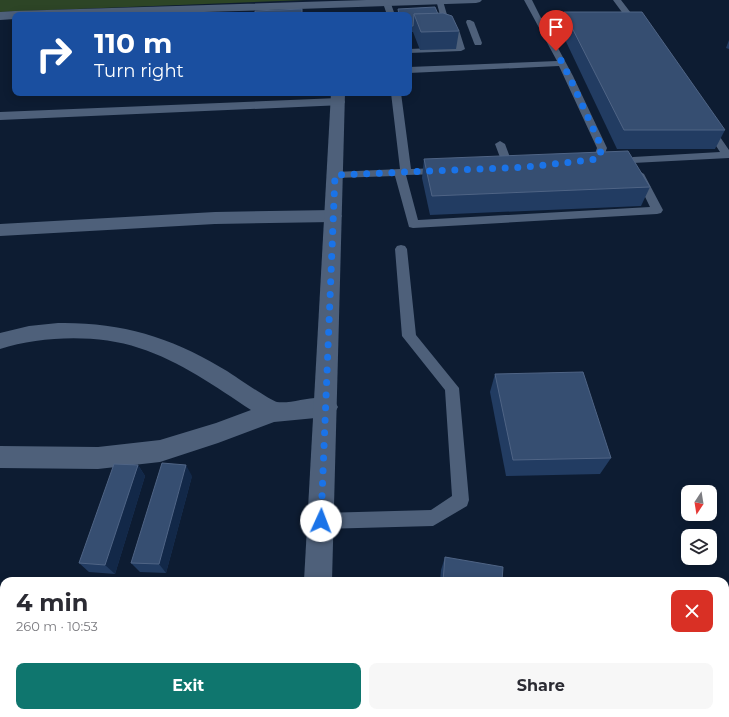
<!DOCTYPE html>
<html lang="en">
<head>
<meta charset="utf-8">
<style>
  :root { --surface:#fff; --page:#f7f7f7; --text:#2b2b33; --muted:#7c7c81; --accent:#0f766e }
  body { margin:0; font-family:Montserrat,sans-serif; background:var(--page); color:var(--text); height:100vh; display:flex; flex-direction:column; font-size:15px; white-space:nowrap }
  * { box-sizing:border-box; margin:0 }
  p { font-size:13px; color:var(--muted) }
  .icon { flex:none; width:22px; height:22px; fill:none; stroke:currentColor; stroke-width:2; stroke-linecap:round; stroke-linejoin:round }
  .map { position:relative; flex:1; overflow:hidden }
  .details { position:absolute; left:0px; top:577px; width:729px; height:140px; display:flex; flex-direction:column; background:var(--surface); border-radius:12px 12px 0 0; box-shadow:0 2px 10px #0003 }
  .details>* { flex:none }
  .hud { position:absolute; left:12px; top:12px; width:400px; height:84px; border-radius:8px; box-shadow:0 2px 10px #0003; background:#1a4fa0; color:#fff; overflow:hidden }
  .needle { width:26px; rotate:192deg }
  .controls { position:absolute; left:681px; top:485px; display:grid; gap:8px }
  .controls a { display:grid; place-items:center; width:36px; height:36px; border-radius:8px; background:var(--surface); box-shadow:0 2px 10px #0003; font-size:20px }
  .pin { position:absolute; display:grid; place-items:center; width:34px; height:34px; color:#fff; margin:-41px -17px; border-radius:50% 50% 50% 0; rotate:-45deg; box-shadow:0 0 4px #0007 }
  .pin .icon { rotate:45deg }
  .me { position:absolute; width:44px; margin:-22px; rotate:2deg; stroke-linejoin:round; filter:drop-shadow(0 0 3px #0008) }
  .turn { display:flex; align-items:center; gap:14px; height:84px; padding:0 16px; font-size:18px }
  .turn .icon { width:52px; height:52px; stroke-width:2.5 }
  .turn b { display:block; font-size:28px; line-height:34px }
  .round { display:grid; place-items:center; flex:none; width:42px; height:42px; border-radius:8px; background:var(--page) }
  .summary { display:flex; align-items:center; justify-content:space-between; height:68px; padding:0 16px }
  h1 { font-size:24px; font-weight:700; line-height:30px }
  .button { display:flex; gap:8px; margin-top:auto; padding:8px 16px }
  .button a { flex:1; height:46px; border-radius:8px; background:var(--accent); color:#fff; font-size:16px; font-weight:700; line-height:46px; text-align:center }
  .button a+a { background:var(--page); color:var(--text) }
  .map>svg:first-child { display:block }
  .green { fill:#2d4526 }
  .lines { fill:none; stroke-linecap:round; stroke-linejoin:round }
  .lane { fill:#4e607a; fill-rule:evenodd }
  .street { fill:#4e607a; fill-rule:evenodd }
  .secondary { fill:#4e607a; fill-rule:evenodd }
  .wall { fill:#223c62 }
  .shaded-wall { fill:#122848 }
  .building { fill:#364e71; stroke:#4f6485 }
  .route { stroke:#1a73e8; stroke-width:7; stroke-dasharray:0 12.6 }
</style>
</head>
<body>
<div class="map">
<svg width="729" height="717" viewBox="0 0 729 717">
  <rect width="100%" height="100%" fill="#0d1c32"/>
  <!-- green -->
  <polygon class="green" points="0,0 307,0 0,12"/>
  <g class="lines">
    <!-- lane -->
    <g class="lane">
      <polygon points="436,0 443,1 450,25 459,30 465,49 461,51 409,53 409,49 456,47 451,31 443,26"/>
      <polygon points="524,0 532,0 541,18 580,16 584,18 580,20 544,22 573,76 607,148 602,161 587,164 582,161 583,159 594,157 597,148 559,66 409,73 409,67 557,61"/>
      <polygon points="613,0 621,0 634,17 633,19 614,19 614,15 624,15"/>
      <polygon points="384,1 390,1 395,15 387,15 383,3"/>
      <polygon points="467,20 470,20 474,22 482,43 481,45 475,45 474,43 466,22"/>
      <polygon points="391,93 401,93 411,169 441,168 446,171 441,174 406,175 418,220 650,207 634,174 639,171 644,174 663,210 661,213 657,214 413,228 409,227 395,176 335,178 330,175 335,172 400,169"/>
      <polygon points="708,123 711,124 729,150 729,158 633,163 628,160 633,157 720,152 703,126"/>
      <polygon points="500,141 505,144 514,168 513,170 505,170 504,168 495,144"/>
      <polygon points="401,245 405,246 407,249 416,335 459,388 469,500 467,506 433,526 321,529 315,527 312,521 315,515 321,513 431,510 452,496 445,390 402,336 395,249 397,246"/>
    </g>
    <!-- street -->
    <g class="street">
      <polygon points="338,98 343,99 345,102 343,105 0,120 0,112"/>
      <polygon points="333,210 339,212 342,216 339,220 333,222 215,224 0,236 0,224 215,212"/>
      <path d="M58,323C119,322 168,336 220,367C230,372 270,401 277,402C295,404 315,393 334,400L338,407L334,414L326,417L274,422L218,443L160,462L98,469L0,468V446L98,447L160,440L216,423L251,410C216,387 180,361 139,348C97,334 42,336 0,349V333L29,326Z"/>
    </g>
    <!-- secondary -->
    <g class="secondary">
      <path d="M366,0H482L480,2L476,3C322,8 169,15 15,15V19L0,20V12L15,11Z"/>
      <polygon points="331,93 345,93 332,581 304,581"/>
      <polygon points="268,713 300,713 299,717 267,717"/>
    </g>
  </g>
  <!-- wall -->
  <g class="wall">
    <polygon points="398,9 438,14 459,31 456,49 420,50 413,32 409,32 409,15 398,15"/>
    <polygon points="564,12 725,130 715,149 617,149 560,29"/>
    <polygon points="729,40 729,49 726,48"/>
    <polygon points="424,159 650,187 641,206 430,215 422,178"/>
    <polygon points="495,374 611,458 600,474 506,476 490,392"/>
    <polygon points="138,465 145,476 115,574 89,572 79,563"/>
    <polygon points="192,476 166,573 140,572 131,563"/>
    <polygon points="445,557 502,581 440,581 441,570"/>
    <polygon points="729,653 729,717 728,717"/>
  </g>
  <!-- shaded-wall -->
  <g class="shaded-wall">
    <polygon points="138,465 145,476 115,574 105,565"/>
    <polygon points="186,465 192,476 166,573 159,564"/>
    <polygon points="4,628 4,665 0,674 0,636"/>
    <polygon points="43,713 57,713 56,717 41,717"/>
    <polygon points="167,713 176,713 175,717 166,717"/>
  </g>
  <!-- building -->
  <g class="building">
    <polygon points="435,7 438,14 414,14 413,26 409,26 409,15 399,15 398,9"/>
    <polygon points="302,9 302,15 255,15 255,11"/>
    <polygon points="564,12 642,12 725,130 624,130"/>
    <polygon points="443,13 452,16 459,31 421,32 414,14"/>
    <polygon points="628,151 650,187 432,196 424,159"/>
    <polygon points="583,372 611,458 513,460 495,374"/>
    <polygon points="162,463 186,465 159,564 131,563"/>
    <polygon points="114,464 138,465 105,565 79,563"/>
    <polygon points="445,557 503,567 502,581 443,581"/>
    <polygon points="0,604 4,604 4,628 0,636"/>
    <polygon points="11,713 43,713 41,717 9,717"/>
    <polygon points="134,713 167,713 166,717 133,717"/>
  </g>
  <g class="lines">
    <!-- route -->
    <polyline class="route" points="321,521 335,175 527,167 598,159 602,148 569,76 556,51"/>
  </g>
</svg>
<div class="controls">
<a><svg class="needle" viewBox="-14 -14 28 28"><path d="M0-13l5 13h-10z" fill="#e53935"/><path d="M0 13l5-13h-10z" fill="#7c7c81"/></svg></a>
<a><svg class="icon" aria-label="layers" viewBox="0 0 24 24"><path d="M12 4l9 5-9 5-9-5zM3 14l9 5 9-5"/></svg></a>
</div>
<div class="pin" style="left:556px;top:51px;background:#d93025"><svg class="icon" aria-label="arrive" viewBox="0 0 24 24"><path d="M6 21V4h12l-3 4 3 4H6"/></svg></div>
<svg class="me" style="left:321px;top:521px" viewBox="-20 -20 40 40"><circle r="19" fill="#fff"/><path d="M0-13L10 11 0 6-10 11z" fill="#1a73e8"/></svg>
<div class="hud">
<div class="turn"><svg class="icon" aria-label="right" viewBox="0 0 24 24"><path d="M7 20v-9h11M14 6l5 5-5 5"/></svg><div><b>110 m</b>Turn right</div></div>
</div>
<section class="details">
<div class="summary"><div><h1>4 min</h1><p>260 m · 10:53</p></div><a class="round" style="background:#d93025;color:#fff"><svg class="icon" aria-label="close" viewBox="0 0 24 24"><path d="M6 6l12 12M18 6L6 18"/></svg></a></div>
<div class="button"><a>Exit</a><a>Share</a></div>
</section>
</div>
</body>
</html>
